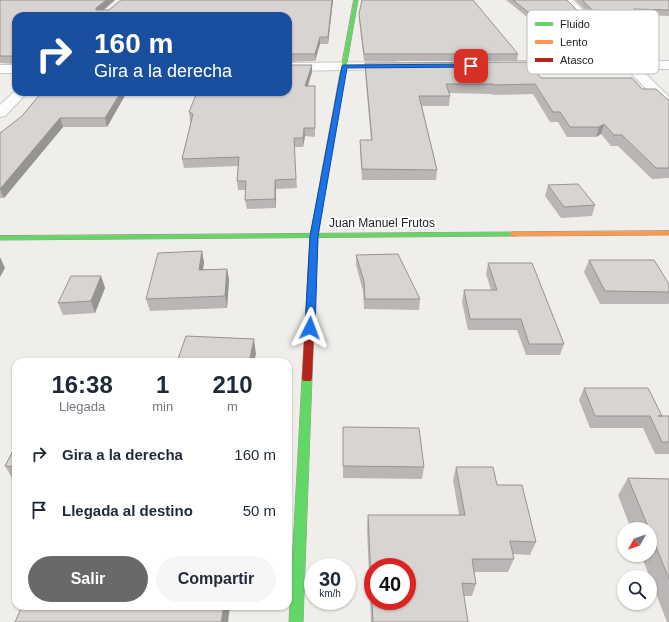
<!DOCTYPE html>
<html lang="es">
<head>
<meta charset="utf-8">
<style>
  :root { --surface:#fff; --page:#f6f6f7; --text:#1f2937; --muted:#747a83; --accent:#6a6968 }
  body { margin:0; font-family:Helvetica,sans-serif; background:var(--page); color:var(--text); height:100vh; display:flex; flex-direction:column; font-size:15px; white-space:nowrap }
  * { box-sizing:border-box; margin:0 }
  p { font-size:13px; color:var(--muted) }
  .icon { flex:none; width:22px; height:22px; fill:none; stroke:currentColor; stroke-width:2; stroke-linecap:round; stroke-linejoin:round }
  .map { position:relative; flex:1; overflow:hidden }
  .drawer { position:absolute; left:12px; top:358px; width:280px; height:252px; display:flex; flex-direction:column; background:var(--surface); border-radius:12px; box-shadow:0 1px 3px #0004 }
  .drawer>* { flex:none }
  .guide { position:absolute; left:12px; top:12px; width:280px; height:84px; border-radius:12px; box-shadow:0 1px 3px #0004; background:#1a4fa0; color:#fff; overflow:hidden }
  .needle { width:26px; rotate:230deg }
  .tools { position:absolute; left:617px; top:522px; display:grid; gap:8px }
  .tools a { display:grid; place-items:center; width:40px; height:40px; border-radius:50%; background:var(--surface); box-shadow:0 1px 3px #0004; font-size:20px }
  .speed { position:absolute; left:304px; top:558px; display:flex; gap:8px; font-size:20px; font-weight:700; text-align:center }
  .speed>* { display:grid; place-content:center; width:52px; height:52px; border-radius:50%; background:var(--surface); box-shadow:0 1px 3px #0004; line-height:1 }
  .speed small { font-size:10px; font-weight:400 }
  .speed .limit { border:6px solid #d22; background:#fff; color:#111 }
  .pin { position:absolute; display:grid; place-items:center; width:34px; height:34px; color:#fff; margin:-17px; border-radius:8px; box-shadow:0 2px 6px #0006 }
  .me { position:absolute; width:44px; margin:-22px; rotate:3deg; stroke-linejoin:round; filter:drop-shadow(0 0 3px #0008) }
  .turn { display:flex; align-items:center; gap:14px; height:84px; padding:0 16px; font-size:18px }
  .turn .icon { width:52px; height:52px; stroke-width:2.5 }
  .turn b { display:block; font-size:28px; line-height:34px }
  .eta { display:flex; justify-content:space-evenly; align-items:center; height:68px; text-align:center }
  .eta b { font-size:24px; font-weight:700; line-height:28px }
  .cta { display:flex; gap:8px; margin-top:auto; padding:8px 16px }
  .cta a { flex:1; height:46px; border-radius:24px; background:var(--accent); color:#fff; font-size:16px; font-weight:700; line-height:46px; text-align:center }
  .cta a+a { background:var(--page); color:var(--text) }
  ul { padding:0; list-style:none }
  li { display:flex; align-items:center; gap:12px; height:56px; padding:0 16px }
  li div { flex:1 }
  li b { display:block; font-size:15px }
  li em { font-style:normal }
  .map>svg:first-child { display:block }
  .lines { fill:none; stroke-linecap:round; stroke-linejoin:round }
  .street-casing { stroke:#c9c8c7; stroke-width:2 }
  .fast-casing { stroke:#999a82; stroke-width:1 }
  .slow-casing { stroke:#999a82; stroke-width:1 }
  .jam-casing { stroke:#999a82; stroke-width:1 }
  .street { fill:#fdfcfc; fill-rule:evenodd }
  .fast { fill:#63d668; fill-rule:evenodd }
  .slow { fill:#ff974d; fill-rule:evenodd }
  .jam { fill:#b3261e; fill-rule:evenodd }
  .wall { fill:#b9b6b5 }
  .shaded-wall { fill:#969493 }
  .building { fill:#d7d4d2; stroke:#969493; fill-rule:evenodd }
  .route { fill:#1a73e8; stroke:#114b97 }
  .labels { text-anchor:middle; stroke-width:4; stroke-linejoin:round; paint-order:stroke }
  .street-label { font-size:12px; fill:#222; stroke:#fff }
  .key { fill:#fff; stroke:#bdbdbd; stroke-width:1 }
  .key-label { font-size:11px; fill:#222 }
</style>
</head>
<body>
<div class="map">
<svg width="669" height="622" viewBox="0 0 669 622">
  <rect width="100%" height="100%" fill="#f0eeeb"/>
  <g class="lines">
    <!-- street casing -->
    <g class="street-casing">
      <g id="street">
        <polygon points="563,0 573,0 634,61 669,61 669,69 641,69 669,97 669,109 664,108 627,69 495,68 493,65 495,62 499,61 621,61"/>
        <polygon points="395,62 399,63 401,66 399,69 288,71 288,63"/>
        <rect x="0" y="65" width="16" height="8"/>
        <polygon points="16,90 16,92 28,92 5,116 0,117 0,105"/>
      </g>
    </g>
    <!-- fast casing -->
    <g class="fast-casing">
      <g id="fast">
        <polygon points="354,0 358,0 327,178 324,180 321,178"/>
        <polygon points="513,232 516,232 517,234 516,236 0,240 0,236"/>
        <polygon points="307,374 311,375 312,378 303,622 289,622 302,378 303,375"/>
      </g>
    </g>
    <!-- slow casing -->
    <g class="slow-casing">
      <polygon id="slow" points="669,231 669,235 513,236 509,234 513,232"/>
    </g>
    <!-- jam casing -->
    <g class="jam-casing">
      <polygon id="jam" points="324,176 327,178 318,236 312,378 311,381 303,381 302,378 310,236 321,178"/>
    </g>
    <!-- street -->
    <use href="#street" class="street"/>
    <!-- fast -->
    <use href="#fast" class="fast"/>
    <!-- slow -->
    <use href="#slow" class="slow"/>
    <!-- jam -->
    <use href="#jam" class="jam"/>
  </g>
  <!-- wall -->
  <g class="wall">
    <polygon points="0,0 103,10 109,10 333,0 328,44 320,44 315,61 288,62 288,16 16,16 16,64 0,63"/>
    <polygon points="506,0 567,0 595,29 594,35 548,34"/>
    <polygon points="575,0 669,0 669,16 641,15 657,30 655,36 610,35"/>
    <polygon points="359,14 518,54 517,61 364,61 359,20"/>
    <polygon points="365,63 541,78 642,89 669,100 669,178 652,179 618,146 611,146 601,134 596,137 567,137 558,122 550,122 533,94 493,95 492,94 449,93 450,96 449,106 422,106 437,170 436,180 362,180 360,150 360,140 371,140 365,72"/>
    <polygon points="312,65 312,72 308,86 315,86 315,137 305,136 303,147 294,147 297,188 276,189 276,208 247,209 245,200 246,190 238,190 237,181 238,166 184,168 182,159 191,121 190,121 189,112"/>
    <polygon points="42,92 127,92 107,127 63,127 4,198 0,198 0,133 22,116"/>
    <polygon points="548,185 595,205 592,216 561,218 545,196"/>
    <polygon points="202,251 204,263 203,269 227,269 229,280 227,308 150,311 146,299"/>
    <polygon points="356,255 420,299 419,310 364,309 363,291 356,265"/>
    <polygon points="589,260 669,284 669,303 668,304 600,304 584,272"/>
    <polygon points="488,263 564,344 560,355 526,355 517,330 468,330 462,302 464,290 491,290 486,274"/>
    <polygon points="101,276 105,288 95,313 63,315 58,303"/>
    <polygon points="584,388 662,416 669,416 669,454 655,454 643,428 590,428 579,400"/>
    <polygon points="343,427 424,467 422,479 343,478"/>
    <polygon points="16,445 16,481 14,481 5,466"/>
    <polygon points="456,467 497,485 536,542 530,555 512,554 514,559 508,572 474,572 476,584 472,596 464,596 468,622 371,622 367,528 368,515 459,515 453,480"/>
    <polygon points="628,478 669,479 669,622 667,622 641,555 650,555 650,529 631,529 618,495"/>
  </g>
  <!-- shaded-wall -->
  <g class="shaded-wall">
    <polygon points="106,0 115,0 98,15 96,10 96,8"/>
    <polygon points="332,0 333,0 328,44 328,37"/>
    <polygon points="320,37 320,44 315,61 315,54"/>
    <polygon points="312,65 312,72 305,94 305,86"/>
    <polygon points="121,92 127,92 107,127 105,118"/>
    <polygon points="60,118 63,127 4,198 0,189"/>
    <polygon points="604,124 601,134 596,137 599,127"/>
    <polygon points="304,128 305,136 303,147 303,138"/>
    <polygon points="275,180 276,189 276,208 275,199"/>
    <polygon points="202,251 204,263 201,282 199,270"/>
    <polygon points="0,257 5,268 0,277"/>
    <polygon points="227,269 229,280 227,308 225,296"/>
    <polygon points="101,276 105,288 95,313 91,301"/>
    <polygon points="254,339 256,354 254,362 249,362"/>
    <polygon points="224,606 230,606 228,622 221,622"/>
  </g>
  <!-- building -->
  <g class="building">
    <polygon points="0,0 106,0 96,8 96,10 109,10 121,0 332,0 328,37 320,37 315,54 288,54 288,16 16,16 16,56 0,56"/>
    <polygon points="362,0 473,0 518,54 364,54 359,14"/>
    <polygon points="513,0 567,0 595,29 549,29"/>
    <polygon points="582,0 669,0 669,10 634,9 657,30 612,29"/>
    <polygon points="527,62 541,78 632,78 642,89 656,89 667,99 669,100 669,168 656,168 622,135 614,135 604,124 599,127 570,127 560,112 553,112 535,84 495,85 494,84 446,84 450,96 419,96 437,170 362,169 360,140 372,140 365,63"/>
    <polygon points="288,65 312,65 305,86 315,86 315,128 304,128 303,138 294,138 296,179 275,180 275,199 245,200 246,181 237,181 239,157 182,159 193,114 189,112 197,92 288,92"/>
    <polygon points="42,92 121,92 105,118 60,118 0,189 0,133 22,116"/>
    <polygon points="578,184 595,205 564,207 548,185"/>
    <polygon points="202,251 199,270 227,269 225,296 146,299 158,253"/>
    <polygon points="398,254 420,299 365,299 364,281 356,255"/>
    <polygon points="589,260 654,260 669,284 669,292 605,291"/>
    <polygon points="488,263 532,263 564,344 529,344 521,319 470,319 464,290 497,290"/>
    <polygon points="71,276 101,276 91,301 58,303"/>
    <polygon points="186,336 254,339 249,362 177,362"/>
    <polygon points="584,388 648,388 662,416 658,416 669,416 669,442 662,442 650,416 595,416"/>
    <polygon points="343,427 419,428 424,467 343,466"/>
    <polygon points="16,445 16,467 5,466"/>
    <path d="M456,467H493L497,485H522L536,542L510,541L514,559H472L476,584L462,583L468,622H373L368,515H465ZM373,567H407V601H373Z"/>
    <polygon points="628,478 669,479 669,579 650,532 650,529 649,529"/>
    <polygon points="22,606 224,606 221,622 15,622"/>
  </g>
  <!-- route -->
  <polygon class="route" points="471,64 473,67 347,68 318,236 315,328 313,331 307,331 305,328 310,236 342,66 344,65"/>
  <g class="labels">
    <!-- street labels -->
    <g class="street-label">
      <text x="382" y="227">Juan Manuel Frutos</text>
    </g>
  </g>
  <!-- legend -->
  <rect x="527" y="10" width="132" height="64" rx="6" class="key"/>
  <rect x="535" y="22" width="18" height="4" fill="#63d668"/>
  <rect x="535" y="40" width="18" height="4" fill="#ff974d"/>
  <rect x="535" y="58" width="18" height="4" fill="#b3261e"/>
  <g class="key-label">
    <text x="560" y="28">Fluido</text>
    <text x="560" y="46">Lento</text>
    <text x="560" y="64">Atasco</text>
  </g>
</svg>
<div class="tools">
<a><svg class="needle" viewBox="-14 -14 28 28"><path d="M0-13l5 13h-10z" fill="#e53935"/><path d="M0 13l5-13h-10z" fill="#747a83"/></svg></a>
<a><svg class="icon" aria-label="search" viewBox="0 0 24 24"><circle cx="10" cy="10" r="6"/><path d="M15 15l6 6"/></svg></a>
</div>
<div class="speed"><div>30<small>km/h</small></div><div class="limit">40</div></div>
<div class="pin" style="left:471px;top:66px;background:#d93025"><svg class="icon" aria-label="arrive" viewBox="0 0 24 24"><path d="M6 21V4h12l-3 4 3 4H6"/></svg></div>
<svg class="me" style="left:310px;top:328px" viewBox="-20 -20 40 40"><path d="M0-17L14 15 0 8-14 15z" fill="#1a73e8" stroke="#fff" stroke-width="4"/></svg>
<div class="guide">
<div class="turn"><svg class="icon" aria-label="right" viewBox="0 0 24 24"><path d="M7 20v-9h11M14 6l5 5-5 5"/></svg><div><b>160 m</b>Gira a la derecha</div></div>
</div>
<section class="drawer">
<div class="eta">
<div><b>16:38</b><p>Llegada</p></div>
<div><b>1</b><p>min</p></div>
<div><b>210</b><p>m</p></div>
</div>
<ul>
<li><svg class="icon" aria-label="right" viewBox="0 0 24 24"><path d="M7 20v-9h11M14 6l5 5-5 5"/></svg><div><b>Gira a la derecha</b></div><em>160 m</em></li>
<li><svg class="icon" aria-label="arrive" viewBox="0 0 24 24"><path d="M6 21V4h12l-3 4 3 4H6"/></svg><div><b>Llegada al destino</b></div><em>50 m</em></li>
</ul>
<div class="cta"><a>Salir</a><a>Compartir</a></div>
</section>
</div>
</body>
</html>
